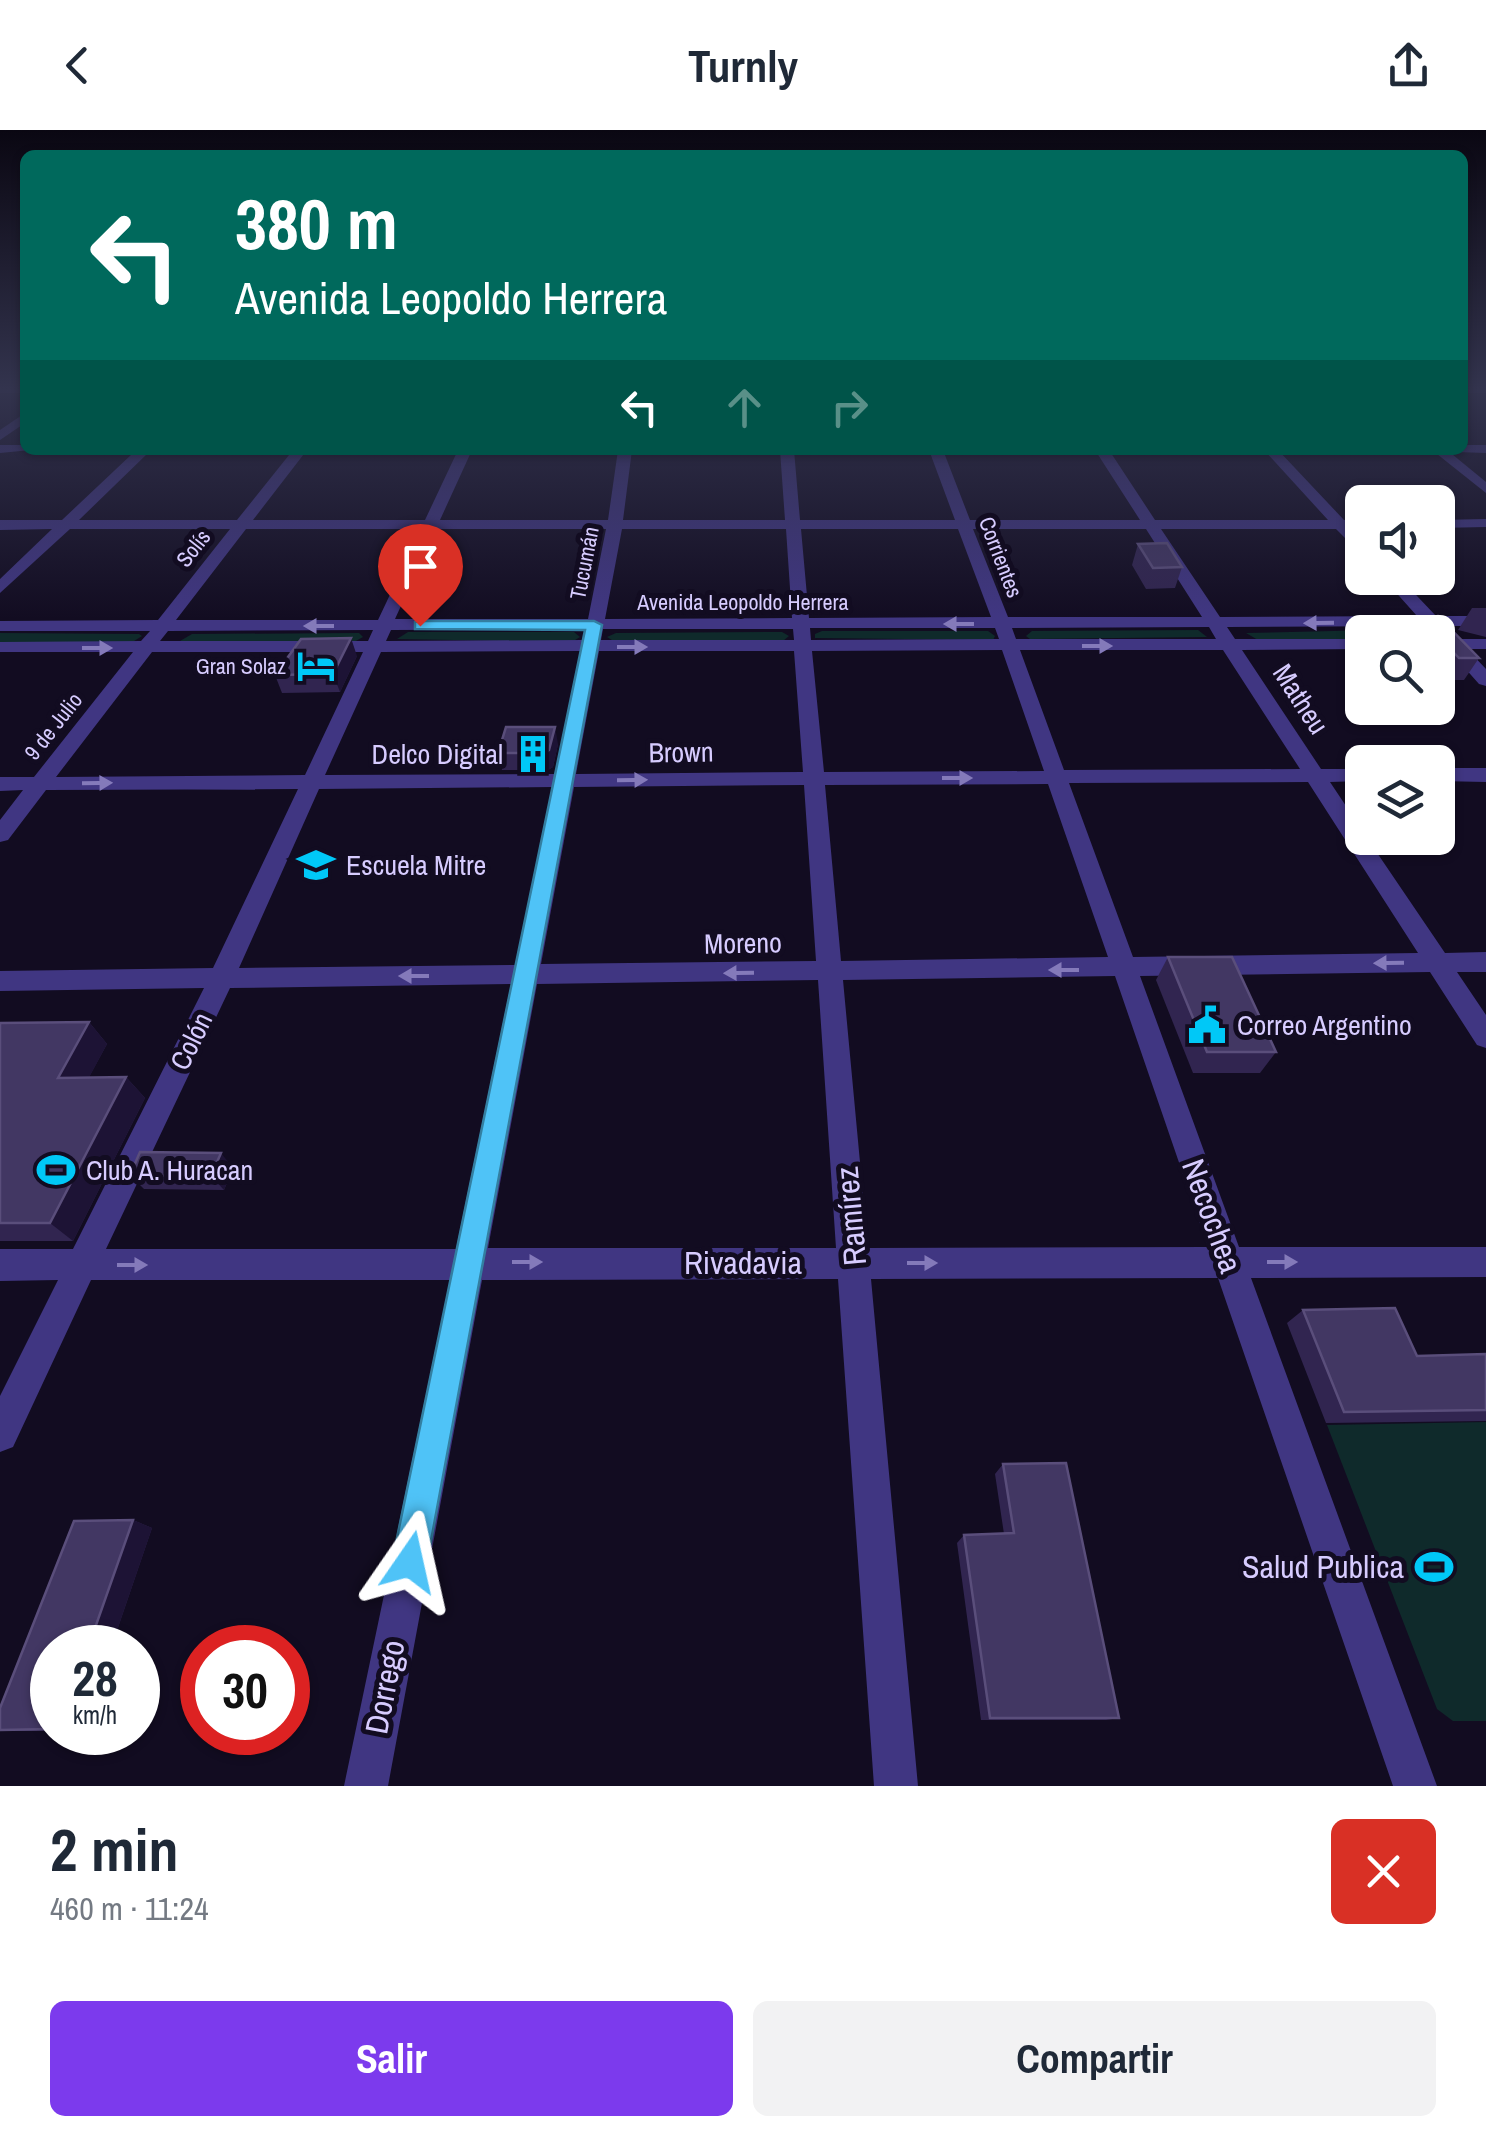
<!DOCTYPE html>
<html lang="es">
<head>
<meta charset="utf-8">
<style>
  :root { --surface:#fff; --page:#f2f2f3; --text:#1f2937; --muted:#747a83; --accent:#7c3aed }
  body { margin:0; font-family:"Archivo Narrow",sans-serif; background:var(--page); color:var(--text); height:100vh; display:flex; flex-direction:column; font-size:38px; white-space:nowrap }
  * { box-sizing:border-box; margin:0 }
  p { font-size:32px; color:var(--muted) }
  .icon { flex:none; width:55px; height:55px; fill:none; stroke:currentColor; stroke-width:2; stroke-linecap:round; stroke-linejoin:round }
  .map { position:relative; height:1656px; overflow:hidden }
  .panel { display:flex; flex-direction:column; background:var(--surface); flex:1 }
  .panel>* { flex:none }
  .banner { position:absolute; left:20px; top:20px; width:1448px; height:305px; border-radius:15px; box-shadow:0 2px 8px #0004; background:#00695c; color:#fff; overflow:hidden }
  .fabs { position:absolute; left:1345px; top:355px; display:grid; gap:20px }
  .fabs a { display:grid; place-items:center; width:110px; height:110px; border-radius:15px; background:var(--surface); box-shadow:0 2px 8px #0004; font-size:50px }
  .speed { position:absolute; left:30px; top:1495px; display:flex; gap:20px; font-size:50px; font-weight:700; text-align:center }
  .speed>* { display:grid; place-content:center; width:130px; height:130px; border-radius:50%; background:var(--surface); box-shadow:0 2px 8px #0004; line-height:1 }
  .speed small { font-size:25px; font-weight:400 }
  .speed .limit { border:15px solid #d22; background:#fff; color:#111 }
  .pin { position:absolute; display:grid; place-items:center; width:85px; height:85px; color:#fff; margin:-102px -42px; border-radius:50% 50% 50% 0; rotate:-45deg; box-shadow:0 0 10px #0007 }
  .pin .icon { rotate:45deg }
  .me { position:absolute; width:110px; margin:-55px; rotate:11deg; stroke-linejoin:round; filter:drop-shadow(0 0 8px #0008) }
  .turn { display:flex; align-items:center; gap:35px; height:210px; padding:0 50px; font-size:45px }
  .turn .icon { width:130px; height:130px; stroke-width:2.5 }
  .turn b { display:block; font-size:70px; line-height:85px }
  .lanes { display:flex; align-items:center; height:95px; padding:0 50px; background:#0003; justify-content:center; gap:50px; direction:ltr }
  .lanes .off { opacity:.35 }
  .round { display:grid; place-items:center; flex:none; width:105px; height:105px; border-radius:15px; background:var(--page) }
  .headline { display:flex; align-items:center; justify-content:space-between; height:170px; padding:0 50px }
  h1 { font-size:60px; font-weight:700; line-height:75px }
  .cta { display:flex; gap:20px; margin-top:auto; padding:20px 50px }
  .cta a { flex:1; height:115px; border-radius:15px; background:var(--accent); color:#fff; font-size:40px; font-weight:700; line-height:115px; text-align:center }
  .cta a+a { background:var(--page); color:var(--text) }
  header { display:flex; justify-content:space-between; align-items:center; height:130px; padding:0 50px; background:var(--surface); font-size:45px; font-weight:700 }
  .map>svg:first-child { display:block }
  .green { fill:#0f2a2b }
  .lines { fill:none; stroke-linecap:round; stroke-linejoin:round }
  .minor { fill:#403682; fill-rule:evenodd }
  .wall { fill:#312550 }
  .shaded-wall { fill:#1d1335 }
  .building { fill:#423763; stroke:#5a4e7b; stroke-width:2.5 }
  .oneway { fill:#847aba }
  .route { fill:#4fc3f7; stroke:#337fa1; stroke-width:2.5 }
  .labels { text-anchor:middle; stroke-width:10; stroke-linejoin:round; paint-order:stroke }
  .far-street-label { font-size:22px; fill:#d7ccff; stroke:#120c21 }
  .far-poi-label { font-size:22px; fill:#d7ccff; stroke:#120c21; text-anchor:end }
  .street-label { font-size:28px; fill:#d7ccff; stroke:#120c21 }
  .poi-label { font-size:28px; fill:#d7ccff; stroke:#120c21; text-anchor:start }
  .near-street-label { font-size:32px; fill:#d7ccff; stroke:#120c21 }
  .near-poi-label { font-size:32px; fill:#d7ccff; stroke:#120c21; text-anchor:end }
</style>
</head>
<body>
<header><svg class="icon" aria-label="back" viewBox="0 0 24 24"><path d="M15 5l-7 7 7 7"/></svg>Turnly<svg class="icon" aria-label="share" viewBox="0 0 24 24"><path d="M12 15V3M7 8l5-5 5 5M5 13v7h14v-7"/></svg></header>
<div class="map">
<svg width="1486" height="1656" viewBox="0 0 1486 1656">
  <rect width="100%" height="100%" fill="#120c21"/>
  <!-- green -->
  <g class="green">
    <polygon points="1416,499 1425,502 1362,502 1362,509 1258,510 1246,503"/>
    <polygon points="1198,500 1207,507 1030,509 1026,506 1032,501"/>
    <polygon points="822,501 988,501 995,506 993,510 815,508 815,504"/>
    <polygon points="408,502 574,502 580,507 572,512 397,509"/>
    <polygon points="782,502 789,506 783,511 615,512 607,507 616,503"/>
    <polygon points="0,503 139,504 142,506 131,513 0,513"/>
    <polygon points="359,503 363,507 354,512 180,511 192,504"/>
    <polygon points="1486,1292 1486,1591 1453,1591 1437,1579 1327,1295"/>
  </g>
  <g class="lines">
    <!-- minor -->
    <g class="minor">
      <rect x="0" y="257" width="25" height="6"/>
      <rect x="1462" y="257" width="24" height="6"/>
      <polygon points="25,283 25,293 0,310 0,300"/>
      <polygon points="0,315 25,315 25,320 31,320 0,323"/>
      <polygon points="1462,315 1486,315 1486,323 1457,322 1462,320"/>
      <path d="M120,320H224L217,324H147L79,390H237L293,320H307L253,390H425L458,320H472L440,390H608L618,320H632L623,390H785L780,320H794L800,390H955L929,320H943L970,390H1140L1095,320H1109L1155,390H1328L1264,320H1278L1344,390H1362V398L1353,399L1362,408V422L1357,420L1336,399H1161L1220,487L1417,486L1383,448H1400L1436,486H1486V496H1446L1457,509H1486V519H1467L1486,539V556L1479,554L1448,519L1438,518V502L1427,496L1227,497L1235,509H1362V519L1242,520L1321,639H1362V651L1330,652L1362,700V708H1367L1445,823L1486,822V842H1457L1486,885V918L1477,915L1430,842L1140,846L1239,1117H1486V1147L1251,1148L1437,1656H1393L1218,1148L871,1149L918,1656H874L838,1149L482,1150L388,1656H344L450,1150H91L13,1317L0,1322V1266L58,1150L0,1151V1119H73L204,858L0,861V841L213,838L298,659L46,660L8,710L0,712V690L23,660L0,661V647H34L133,522H0V512L141,511L150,501H0V491L158,490L230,399H70L0,463V449L52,399L0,400V390H62L132,324ZM246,399H421L378,490H176ZM436,399H606L588,489H395ZM622,399H786L792,488L605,489ZM801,399H958L991,487L809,488ZM973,399H1146L1202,487H1008ZM1209,497L1216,509H1016L1012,498ZM810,498H995L999,509L811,510ZM586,499L583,510L386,511L391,500ZM603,499H793L794,510H601ZM373,500L368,511H160L168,501ZM1002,520L1044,641L824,642L812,521ZM1020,520H1223L1300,639L1064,640ZM581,521L555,644L325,645L381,522ZM599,521H794L803,642L576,644ZM152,522H363L305,645L56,647ZM1308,652L1418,823L1133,827L1069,653ZM1048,654L1108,827L841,831L825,655ZM804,655L816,831L541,834L574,657ZM553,657L515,835L239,838L319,659ZM1115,846L1208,1117L868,1118L843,850ZM818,850L836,1118H488L537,854ZM511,854L456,1119H106L230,858Z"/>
      <polygon points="1432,320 1447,320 1486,352 1486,363"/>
      <polygon points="1486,389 1486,397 1438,398 1438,390"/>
      <polygon points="1438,638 1486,638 1486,652 1438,651"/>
    </g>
  </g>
  <!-- wall -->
  <g class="wall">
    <polygon points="1138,414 1182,437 1175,458 1146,459 1132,435"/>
    <polygon points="1472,478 1486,478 1486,507 1458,500"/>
    <polygon points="1428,495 1479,528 1464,550 1444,550 1438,542 1438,502 1423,502"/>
    <polygon points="357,526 340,562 282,563 275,545"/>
    <polygon points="558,614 553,637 548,640 502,640 498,623"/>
    <polygon points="1168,827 1276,922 1260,943 1193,943 1156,850"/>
    <polygon points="89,892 107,914 89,947 126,947 145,968 73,1111 0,1111 0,893"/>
    <polygon points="233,1038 224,1060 144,1059 130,1045"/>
    <polygon points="1303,1180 1417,1226 1486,1224 1486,1291 1326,1293 1287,1193"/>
    <polygon points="1003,1334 1119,1588 1106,1590 981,1590 957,1413 964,1405 1004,1404 995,1344"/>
    <polygon points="133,1390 152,1398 111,1518 52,1518 52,1601 0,1601 0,1578 74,1391"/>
  </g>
  <!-- shaded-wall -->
  <g class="shaded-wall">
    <polygon points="351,508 357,526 340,562 333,544"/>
    <polygon points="555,597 558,614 553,637 548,640 545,623"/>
    <polygon points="89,892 107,914 78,968 58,948"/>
    <polygon points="126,947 145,968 73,1111 50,1093"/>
    <polygon points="221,1023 233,1038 224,1060 211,1046"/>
    <polygon points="133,1390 152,1398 111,1518 88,1518"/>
  </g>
  <!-- building -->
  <g class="building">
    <polygon points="1167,413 1182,437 1153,438 1138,414"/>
    <polygon points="1438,486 1479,528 1459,528 1438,506 1438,502 1435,502 1428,495"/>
    <polygon points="351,508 333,544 275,545 301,509"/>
    <polygon points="506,597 555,597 549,620 545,623 498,623"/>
    <polygon points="1168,827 1232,827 1276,922 1207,922"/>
    <polygon points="89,892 58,948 126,947 50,1093 0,1093 0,893"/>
    <polygon points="140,1022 221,1023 211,1046 130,1045"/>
    <polygon points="1395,1178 1417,1226 1486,1224 1486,1280 1344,1282 1303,1180"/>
    <polygon points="1066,1333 1119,1588 990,1588 964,1405 1014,1403 1003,1334"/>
    <polygon points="133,1390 88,1518 52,1518 52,1599 0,1600 0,1578 74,1391"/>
  </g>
  <!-- one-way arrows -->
  <defs><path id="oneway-solid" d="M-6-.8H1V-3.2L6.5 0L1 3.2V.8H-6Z" transform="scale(2.5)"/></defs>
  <g class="oneway">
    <use href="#oneway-solid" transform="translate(1319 493) rotate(179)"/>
    <use href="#oneway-solid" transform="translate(959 494) rotate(180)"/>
    <use href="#oneway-solid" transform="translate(319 496) rotate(180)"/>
    <use href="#oneway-solid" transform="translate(1097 516)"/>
    <use href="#oneway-solid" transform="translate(632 517)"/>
    <use href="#oneway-solid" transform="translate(97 518)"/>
    <use href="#oneway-solid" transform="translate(957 648)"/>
    <use href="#oneway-solid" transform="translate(632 650) rotate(-1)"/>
    <use href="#oneway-solid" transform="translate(97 653) rotate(-1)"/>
    <use href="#oneway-solid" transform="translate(1389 833) rotate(179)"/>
    <use href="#oneway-solid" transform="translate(1064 840) rotate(180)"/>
    <use href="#oneway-solid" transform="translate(739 843) rotate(179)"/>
    <use href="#oneway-solid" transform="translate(414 846) rotate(180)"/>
    <use href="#oneway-solid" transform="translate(527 1132)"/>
    <use href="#oneway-solid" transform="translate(1282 1132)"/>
    <use href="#oneway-solid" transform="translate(922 1133)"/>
    <use href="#oneway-solid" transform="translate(132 1135)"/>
  </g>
  <!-- sky -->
  <linearGradient id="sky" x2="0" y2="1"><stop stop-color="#0a0712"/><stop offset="0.53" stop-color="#33344e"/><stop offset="1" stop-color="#33344e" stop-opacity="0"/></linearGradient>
  <rect width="1486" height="489" fill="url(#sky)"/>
  <!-- route -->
  <polygon class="route" points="420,491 594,491 602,495 427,1432 422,1444 410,1449 397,1444 392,1432 585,500 415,499 415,492"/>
  <!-- icons -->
  <defs>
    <g id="hotel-bare" transform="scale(3)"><path d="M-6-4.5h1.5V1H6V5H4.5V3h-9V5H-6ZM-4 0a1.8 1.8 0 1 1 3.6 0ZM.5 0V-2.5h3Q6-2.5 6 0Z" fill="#00c8f7" stroke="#120c21" stroke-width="2.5" paint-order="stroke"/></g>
    <g id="building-bare" transform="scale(3)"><path d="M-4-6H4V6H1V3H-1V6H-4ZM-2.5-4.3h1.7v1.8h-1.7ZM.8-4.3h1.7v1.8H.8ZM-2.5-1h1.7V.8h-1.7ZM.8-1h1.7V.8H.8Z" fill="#00c8f7" stroke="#120c21" stroke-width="2.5" paint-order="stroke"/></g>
    <g id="school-bare" transform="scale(3)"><path d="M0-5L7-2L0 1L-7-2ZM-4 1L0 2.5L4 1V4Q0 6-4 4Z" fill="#00c8f7" stroke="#120c21" stroke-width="2.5" paint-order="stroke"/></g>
    <g id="civic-bare" transform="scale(3)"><path d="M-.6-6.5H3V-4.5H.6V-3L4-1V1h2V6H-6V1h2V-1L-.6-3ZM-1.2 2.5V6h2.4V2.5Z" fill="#00c8f7" stroke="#120c21" stroke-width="2.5" paint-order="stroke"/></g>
    <g id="stadium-bare" transform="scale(3)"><path d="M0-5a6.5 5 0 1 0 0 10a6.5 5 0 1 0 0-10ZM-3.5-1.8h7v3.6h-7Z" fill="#00c8f7" stroke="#120c21" stroke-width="2.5" paint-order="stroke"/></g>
  </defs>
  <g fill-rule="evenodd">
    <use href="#hotel-bare" x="316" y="536"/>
    <use href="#building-bare" x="533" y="624"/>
    <use href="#school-bare" x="316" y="735"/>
    <use href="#civic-bare" x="1207" y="895"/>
    <use href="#stadium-bare" x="56" y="1040"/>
    <use href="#stadium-bare" x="1434" y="1437"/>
  </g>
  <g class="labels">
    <!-- far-street labels -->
    <g class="far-street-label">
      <text transform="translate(193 418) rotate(-52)" y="8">Solís</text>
      <text transform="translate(1001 427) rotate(69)" y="8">Corrientes</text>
      <text transform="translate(584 433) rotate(-79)" y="8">Tucumán</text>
      <text x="743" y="480">Avenida Leopoldo Herrera</text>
      <text transform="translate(53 596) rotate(-52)" y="8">9 de Julio</text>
    </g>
    <!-- far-poi labels -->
    <g class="far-poi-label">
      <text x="286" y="544">Gran Solaz</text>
    </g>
    <!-- street labels -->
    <g class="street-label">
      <text transform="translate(1301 569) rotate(57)" y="10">Matheu</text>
      <text transform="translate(681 622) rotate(-1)" y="10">Brown</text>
      <text transform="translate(743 813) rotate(-1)" y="10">Moreno</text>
      <text transform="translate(191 911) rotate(-64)" y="10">Colón</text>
    </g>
    <!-- poi labels -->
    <g class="poi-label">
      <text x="503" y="634" text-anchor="end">Delco Digital</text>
      <text x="346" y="745">Escuela Mitre</text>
      <text x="1237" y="905">Correo Argentino</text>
      <text x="86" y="1050">Club A. Huracan</text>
    </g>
    <!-- near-street labels -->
    <g class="near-street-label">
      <text transform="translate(851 1086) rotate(-95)" y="11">Ramírez</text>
      <text transform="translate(1212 1086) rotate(70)" y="11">Necochea</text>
      <text x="743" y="1144">Rivadavia</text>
      <text transform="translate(385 1557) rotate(-79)" y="11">Dorrego</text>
    </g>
    <!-- near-poi labels -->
    <g class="near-poi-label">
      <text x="1404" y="1448">Salud Publica</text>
    </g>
  </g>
</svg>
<div class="fabs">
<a><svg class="icon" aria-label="sound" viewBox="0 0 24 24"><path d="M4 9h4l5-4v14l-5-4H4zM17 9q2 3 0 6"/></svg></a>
<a><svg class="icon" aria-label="search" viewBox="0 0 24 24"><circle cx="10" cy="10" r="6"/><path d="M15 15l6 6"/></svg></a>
<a><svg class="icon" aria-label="layers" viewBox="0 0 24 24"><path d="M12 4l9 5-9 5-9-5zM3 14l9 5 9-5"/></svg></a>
</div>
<div class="speed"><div>28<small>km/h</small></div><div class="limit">30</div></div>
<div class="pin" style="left:420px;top:496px;background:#d93025"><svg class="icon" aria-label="arrive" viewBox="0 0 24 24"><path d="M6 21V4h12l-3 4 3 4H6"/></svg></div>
<svg class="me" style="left:410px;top:1432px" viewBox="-20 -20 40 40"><path d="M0-17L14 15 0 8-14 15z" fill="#4fc3f7" stroke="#fff" stroke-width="4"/></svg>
<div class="banner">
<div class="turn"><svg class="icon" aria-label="left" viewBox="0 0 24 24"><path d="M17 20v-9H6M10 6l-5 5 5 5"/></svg><div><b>380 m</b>Avenida Leopoldo Herrera</div></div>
<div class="lanes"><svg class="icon" aria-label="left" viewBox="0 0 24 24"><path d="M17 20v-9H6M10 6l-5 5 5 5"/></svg><svg class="icon off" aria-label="ahead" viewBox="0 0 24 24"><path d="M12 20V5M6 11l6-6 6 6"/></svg><svg class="icon off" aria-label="right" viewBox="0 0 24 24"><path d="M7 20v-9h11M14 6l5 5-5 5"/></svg></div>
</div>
</div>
<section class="panel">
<div class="headline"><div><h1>2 min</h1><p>460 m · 11:24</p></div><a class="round" style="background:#d93025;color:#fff"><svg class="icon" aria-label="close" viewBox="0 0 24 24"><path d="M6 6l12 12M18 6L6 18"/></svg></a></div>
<div class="cta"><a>Salir</a><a>Compartir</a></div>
</section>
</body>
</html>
